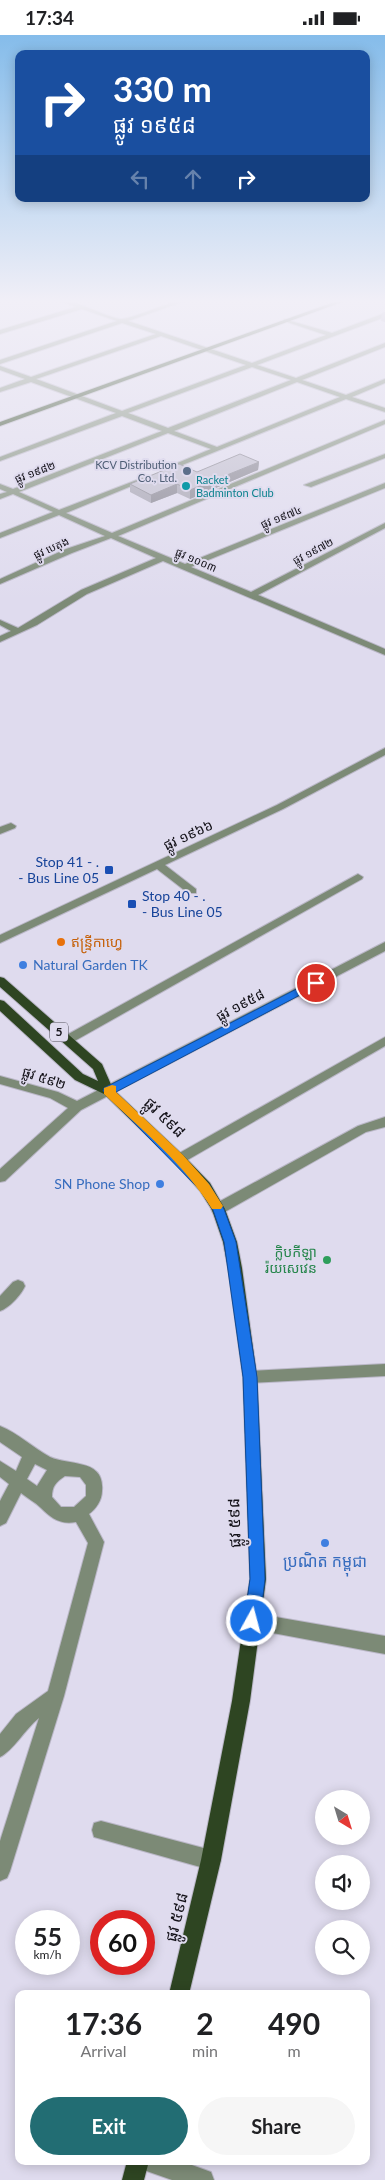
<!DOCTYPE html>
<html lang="en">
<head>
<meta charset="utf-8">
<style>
  :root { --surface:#fff; --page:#f6f6f6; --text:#202124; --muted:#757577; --accent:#226d73 }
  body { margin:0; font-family:Lato,"Noto Sans Khmer",sans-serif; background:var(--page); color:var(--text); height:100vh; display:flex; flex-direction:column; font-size:19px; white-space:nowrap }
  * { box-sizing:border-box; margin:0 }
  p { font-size:16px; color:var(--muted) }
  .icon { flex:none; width:28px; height:28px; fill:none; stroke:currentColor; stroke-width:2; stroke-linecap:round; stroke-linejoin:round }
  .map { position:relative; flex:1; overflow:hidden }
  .sheet { position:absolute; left:15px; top:1955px; width:355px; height:175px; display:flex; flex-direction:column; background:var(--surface); border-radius:10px; box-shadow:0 2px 12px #0003 }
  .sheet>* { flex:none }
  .hud { position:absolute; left:15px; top:15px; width:355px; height:152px; border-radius:10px; box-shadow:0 2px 12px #0003; background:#1a4fa0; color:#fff; overflow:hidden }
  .needle { width:32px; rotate:142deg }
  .controls { position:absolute; left:315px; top:1755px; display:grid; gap:10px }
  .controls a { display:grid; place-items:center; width:55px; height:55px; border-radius:50%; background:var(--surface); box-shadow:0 2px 12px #0003; font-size:25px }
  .speed { position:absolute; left:15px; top:1875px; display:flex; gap:10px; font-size:25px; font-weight:700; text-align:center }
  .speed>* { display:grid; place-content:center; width:65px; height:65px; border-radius:50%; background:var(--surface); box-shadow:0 2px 12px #0003; line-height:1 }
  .speed small { font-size:12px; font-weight:400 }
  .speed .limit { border:8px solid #d22; background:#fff; color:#111 }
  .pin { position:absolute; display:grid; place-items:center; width:42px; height:42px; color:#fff; margin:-21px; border:2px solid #fff; border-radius:50%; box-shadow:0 1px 5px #0007 }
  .me { position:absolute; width:55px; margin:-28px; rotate:7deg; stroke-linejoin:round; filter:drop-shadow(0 0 4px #0008) }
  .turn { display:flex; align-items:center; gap:18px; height:105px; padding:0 15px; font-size:22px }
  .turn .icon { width:65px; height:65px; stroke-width:2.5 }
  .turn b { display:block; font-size:35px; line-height:42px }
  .lanes { display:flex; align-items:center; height:48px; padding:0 15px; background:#0003; justify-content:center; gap:25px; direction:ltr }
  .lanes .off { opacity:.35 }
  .eta { display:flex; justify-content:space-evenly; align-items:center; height:85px; text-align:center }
  .eta b { font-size:30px; font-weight:700; line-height:35px }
  .button { display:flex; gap:10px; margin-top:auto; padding:10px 15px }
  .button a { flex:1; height:58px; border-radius:30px; background:var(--accent); color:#fff; font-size:20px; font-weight:700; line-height:58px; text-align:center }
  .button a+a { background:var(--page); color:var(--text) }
  .status { display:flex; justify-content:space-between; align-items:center; height:35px; padding:0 25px; background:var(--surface); direction:ltr }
  .status svg { height:14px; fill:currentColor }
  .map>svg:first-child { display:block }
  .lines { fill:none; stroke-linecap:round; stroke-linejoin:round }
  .minor-casing { stroke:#bab7c7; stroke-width:2 }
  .major-casing { stroke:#bab7c7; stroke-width:2 }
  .minor { fill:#7c8a76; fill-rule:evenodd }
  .major { fill:#2e4522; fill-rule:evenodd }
  .wall { fill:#a4a2b0 }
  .shaded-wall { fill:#868490 }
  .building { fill:#bfbccd; stroke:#868490 }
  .route { fill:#1a73e8; stroke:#114b97 }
  .slow { fill:#f59e0b }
  .service-dot { fill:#5c6f8a; stroke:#dfdbee; stroke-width:2 }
  .culture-dot { fill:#0f9aa8; stroke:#dfdbee; stroke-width:2 }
  .transit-dot { fill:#1a4fb4; stroke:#dfdbee; stroke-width:2 }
  .food-dot { fill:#e8710a; stroke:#dfdbee; stroke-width:2 }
  .shop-dot { fill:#3f7fe0; stroke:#dfdbee; stroke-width:2 }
  .leisure-dot { fill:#2e9e5b; stroke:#dfdbee; stroke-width:2 }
  .labels { text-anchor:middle; stroke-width:4; stroke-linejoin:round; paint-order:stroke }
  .far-service-label { font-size:11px; fill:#4e5e75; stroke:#dfdbee; text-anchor:end }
  .far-street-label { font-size:11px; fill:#131118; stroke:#dfdbee }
  .far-culture-label { font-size:11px; fill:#0d838f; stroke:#dfdbee; text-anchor:start }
  .shield { fill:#dfdbee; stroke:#504e58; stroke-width:1 }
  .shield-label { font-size:12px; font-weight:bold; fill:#131118 }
  .street-label { font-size:14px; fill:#131118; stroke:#dfdbee }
  .transit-label { font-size:14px; fill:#164399; stroke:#dfdbee; text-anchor:end }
  .food-label { font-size:14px; fill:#c56008; stroke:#dfdbee; text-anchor:start }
  .shop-label { font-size:14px; fill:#366cbe; stroke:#dfdbee; text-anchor:start }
  .leisure-label { font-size:14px; fill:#27864d; stroke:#dfdbee; text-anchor:end }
  .near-street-label { font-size:16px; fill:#131118; stroke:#dfdbee }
  .near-shop-label { font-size:16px; fill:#366cbe; stroke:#dfdbee }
</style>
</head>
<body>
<div class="status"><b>17:34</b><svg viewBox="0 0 49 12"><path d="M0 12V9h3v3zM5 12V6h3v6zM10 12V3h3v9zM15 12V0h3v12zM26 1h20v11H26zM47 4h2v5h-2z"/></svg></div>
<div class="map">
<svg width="385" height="2145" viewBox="0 0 385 2145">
  <rect width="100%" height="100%" fill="#dfdbee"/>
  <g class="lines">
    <!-- minor casing -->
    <g class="minor-casing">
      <g id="minor">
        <path d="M60,266C82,266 99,280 120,284C128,285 166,269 177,266H185L128,286L252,328L326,300L284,286V284L332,298L385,278V282L257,330L296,343L385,308V312L302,345L346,360L385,344V348L352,362L385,373V377L346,364L165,437L163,436V434L211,414L168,398L19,457L59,475L142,443H146V445L66,478L112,498L385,385V389L118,501L185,529L385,448V453L191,532L251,557L385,488V493L258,560L385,614V620L163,526L87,559L37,590L0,607V601L11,596L0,590V585L18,593L81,555L156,523L111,503L72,518L0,549V544L66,514L105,501L59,480L0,503V498L53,477L13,459L0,464V459L7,457L0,454V449L13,454L162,396L122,381L0,426V422L116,378L31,347L0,357V353L25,344L0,335V331L31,342L156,299L122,288L0,329V325L117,286L82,274L0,299V295L76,272ZM161,301L246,330L122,376L36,344ZM252,332L291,345L168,393L128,378ZM297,347L340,362L217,412L174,396Z"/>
        <polygon points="385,419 385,423 311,452 304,450"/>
        <polygon points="385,713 385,720 283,774 165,830 196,854 196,858 188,858 157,834 0,908 0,900 277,770"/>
        <polygon points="11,788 16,791 15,793 0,799 0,792"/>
        <polygon points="358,839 363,842 362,844 71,1008 67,1009 61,1005 63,1002"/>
        <polygon points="385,907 385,916 81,1075 5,1146 0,1147 0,1134 68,1073 50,1063 0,1049 0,1041 58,1057 77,1066"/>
        <polygon points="385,1002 385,1011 184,1127 174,1127 173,1124 174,1121"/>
        <polygon points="385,1082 385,1092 366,1097 223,1178 213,1178 211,1174 213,1170 358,1091"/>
        <path d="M18,1245L23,1247L25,1251C21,1260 9,1273 0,1276V1261L13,1247Z"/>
        <polygon points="385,1329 385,1341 250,1348 245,1347 243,1342 245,1337 250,1336"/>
        <path d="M0,1391C18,1398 33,1413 50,1422C69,1431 105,1423 102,1456C102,1465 96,1474 89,1479L104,1507L64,1661L10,1836L7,1843L0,1846V1806L39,1683C25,1694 13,1716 0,1722V1699L16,1679L48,1656L88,1508L76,1487C60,1490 51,1483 41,1473C35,1467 27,1463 21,1458L6,1488L0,1491V1466L9,1449L0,1442V1426L16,1436L22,1422L0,1407ZM35,1429L47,1435L37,1451L27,1444ZM65,1441L80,1442L86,1450V1461L74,1472H61L52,1462C52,1451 56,1447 65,1441Z"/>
        <polygon points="252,1578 385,1601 385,1619 252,1594 246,1592 244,1586 246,1580"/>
        <polygon points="101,1786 211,1815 218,1818 221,1825 218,1832 211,1835 101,1804 94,1802 92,1795 94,1788"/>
        <polygon points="138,2126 181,2126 211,2137 214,2145 172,2145 141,2134"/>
      </g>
    </g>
    <!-- major casing -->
    <g class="major-casing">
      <g id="major">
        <polygon points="337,266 345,266 0,391 0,387"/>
        <polygon points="0,942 4,943 102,1029 113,1054 184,1121 210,1148 225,1174 237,1207 242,1233 257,1342 266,1544 250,1666 221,1825 189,1959 169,1959 201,1825 232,1666 250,1544 243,1342 228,1233 223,1207 212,1175 200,1156 174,1127 104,1059 75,1045 0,976 0,965 4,966 83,1039 98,1046 93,1034 0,952"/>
        <polygon points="127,2126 149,2126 144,2145 122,2145"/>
      </g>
    </g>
    <!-- minor -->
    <use href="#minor" class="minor"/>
    <!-- major -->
    <use href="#major" class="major"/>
  </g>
  <!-- wall -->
  <g class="wall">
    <polygon points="385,277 385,287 381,286 382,278"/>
    <polygon points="259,427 258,435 190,464 177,458 151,468 130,457 130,449 197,437"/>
  </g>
  <!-- shaded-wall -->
  <g class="shaded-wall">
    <polygon points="259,427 258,435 190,464 190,455"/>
    <polygon points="177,449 177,458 151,468 151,460"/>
  </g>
  <!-- building -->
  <polygon class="building" points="240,419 259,427 190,455 177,449 151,460 130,449 179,429 197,437"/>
  <!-- sky -->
  <linearGradient id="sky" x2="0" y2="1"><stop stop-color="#85bcea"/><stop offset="0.47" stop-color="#f1eff7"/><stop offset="1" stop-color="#f1eff7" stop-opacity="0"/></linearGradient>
  <rect width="385" height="566" fill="url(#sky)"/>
  <!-- route -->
  <polygon class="route" points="316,944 321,948 319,950 116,1057 209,1149 224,1174 236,1207 257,1342 265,1544 260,1586 257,1591 252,1594 247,1591 244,1586 250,1544 243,1342 224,1207 213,1175 201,1156 103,1056 104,1053"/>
  <!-- slow -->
  <path class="slow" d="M112,1050L116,1051V1057L183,1120L209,1149L223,1171L221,1174H212C185,1130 142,1095 104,1059V1053Z"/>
  <!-- markers -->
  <circle class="service-dot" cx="187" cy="436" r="5"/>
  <circle class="culture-dot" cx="186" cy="451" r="5"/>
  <g class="transit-dot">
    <rect x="104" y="830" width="10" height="10" rx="2.5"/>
    <rect x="127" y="864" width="10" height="10" rx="2.5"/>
  </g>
  <circle class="food-dot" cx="61" cy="907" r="5"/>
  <g class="shop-dot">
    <circle cx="23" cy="930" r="5"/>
    <circle cx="160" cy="1149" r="5"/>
    <circle cx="325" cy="1508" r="5"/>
  </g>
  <circle class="leisure-dot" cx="327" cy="1225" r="5"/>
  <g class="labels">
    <!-- far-service labels -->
    <g class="far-service-label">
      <text x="177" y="434">KCV Distribution<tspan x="177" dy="13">Co., Ltd.</tspan></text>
    </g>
    <!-- far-street labels -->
    <g class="far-street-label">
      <text transform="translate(35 437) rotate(-21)" y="4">ផ្លូវ ១៩៨២</text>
      <text transform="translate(281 482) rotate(-22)" y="4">ផ្លូវ ១៩៧៤</text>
      <text transform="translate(51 513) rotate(-24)" y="4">ផ្លូវ បេតុង</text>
      <text transform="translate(313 516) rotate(-28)" y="4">ផ្លូវ ១៩៧២</text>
      <text transform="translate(196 525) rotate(23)" y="4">ផ្លូវ ១០០៣</text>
    </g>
    <!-- far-culture labels -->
    <g class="far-culture-label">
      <text x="196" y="449">Racket<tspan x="196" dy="13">Badminton Club</tspan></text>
    </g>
    <!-- shield labels -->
    <rect class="shield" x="50" y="987.5" width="18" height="19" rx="4"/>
    <g class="shield-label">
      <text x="59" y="1001">5</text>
    </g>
    <!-- street labels -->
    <g class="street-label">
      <text transform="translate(188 800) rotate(-25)" y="5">ផ្លូវ ១៩៦៦</text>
      <text transform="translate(240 970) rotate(-28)" y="5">ផ្លូវ ១៩៥៨</text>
      <text transform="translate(44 1043) rotate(18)" y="5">ផ្លូវ ៥៩២</text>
    </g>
    <!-- transit labels -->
    <g class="transit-label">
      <text x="99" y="832">Stop 41 - .<tspan x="99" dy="16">- Bus Line 05</tspan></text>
      <text x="142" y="866" text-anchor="start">Stop 40 - .<tspan x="142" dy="16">- Bus Line 05</tspan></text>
    </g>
    <!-- food labels -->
    <g class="food-label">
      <text x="71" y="912">ឥន្ទ្រីកាហ្វេ</text>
    </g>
    <!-- shop labels -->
    <g class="shop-label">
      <text x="33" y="935">Natural Garden TK</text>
      <text x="150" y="1154" text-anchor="end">SN Phone Shop</text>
    </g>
    <!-- leisure labels -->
    <g class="leisure-label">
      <text x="317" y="1222">ក្លិបកីឡា<tspan x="317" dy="16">រ៉យសេវេន</tspan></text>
    </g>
    <!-- near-street labels -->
    <g class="near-street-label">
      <text transform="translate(165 1082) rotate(44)" y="6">ផ្លូវ ៥៩៨</text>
      <text transform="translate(234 1488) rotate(-92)" y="6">ផ្លូវ ៥៩៨</text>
      <text transform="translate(176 1882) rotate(-76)" y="6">ផ្លូវ ៥៩៨</text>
    </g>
    <!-- near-shop labels -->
    <g class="near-shop-label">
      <text x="325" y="1532">ប្រណិត កម្ពុជា</text>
    </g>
  </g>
</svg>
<div class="controls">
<a><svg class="needle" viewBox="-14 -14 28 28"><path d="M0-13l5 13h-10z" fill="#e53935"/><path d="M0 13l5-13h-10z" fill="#757577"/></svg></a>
<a><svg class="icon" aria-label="sound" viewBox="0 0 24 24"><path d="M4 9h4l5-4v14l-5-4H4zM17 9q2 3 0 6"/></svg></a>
<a><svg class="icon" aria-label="search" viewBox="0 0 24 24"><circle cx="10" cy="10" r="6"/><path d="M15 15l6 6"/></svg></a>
</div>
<div class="speed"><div>55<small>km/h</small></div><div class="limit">60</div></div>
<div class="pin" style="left:316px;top:948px;background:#d93025"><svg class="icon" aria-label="arrive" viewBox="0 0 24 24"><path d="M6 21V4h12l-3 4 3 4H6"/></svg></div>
<svg class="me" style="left:252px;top:1586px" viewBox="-20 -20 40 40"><circle r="17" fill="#1a73e8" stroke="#fff" stroke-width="3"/><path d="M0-11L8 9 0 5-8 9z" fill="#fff"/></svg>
<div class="hud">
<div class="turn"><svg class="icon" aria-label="right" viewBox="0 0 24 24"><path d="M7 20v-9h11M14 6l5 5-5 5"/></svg><div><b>330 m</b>ផ្លូវ ១៩៥៨</div></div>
<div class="lanes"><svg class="icon off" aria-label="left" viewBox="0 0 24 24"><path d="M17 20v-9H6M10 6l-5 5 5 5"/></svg><svg class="icon off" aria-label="ahead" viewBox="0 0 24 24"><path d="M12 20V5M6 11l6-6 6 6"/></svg><svg class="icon" aria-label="right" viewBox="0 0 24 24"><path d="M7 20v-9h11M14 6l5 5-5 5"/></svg></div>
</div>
<section class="sheet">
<div class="eta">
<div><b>17:36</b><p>Arrival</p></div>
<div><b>2</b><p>min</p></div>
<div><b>490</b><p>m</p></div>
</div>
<div class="button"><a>Exit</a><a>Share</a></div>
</section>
</div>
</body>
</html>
